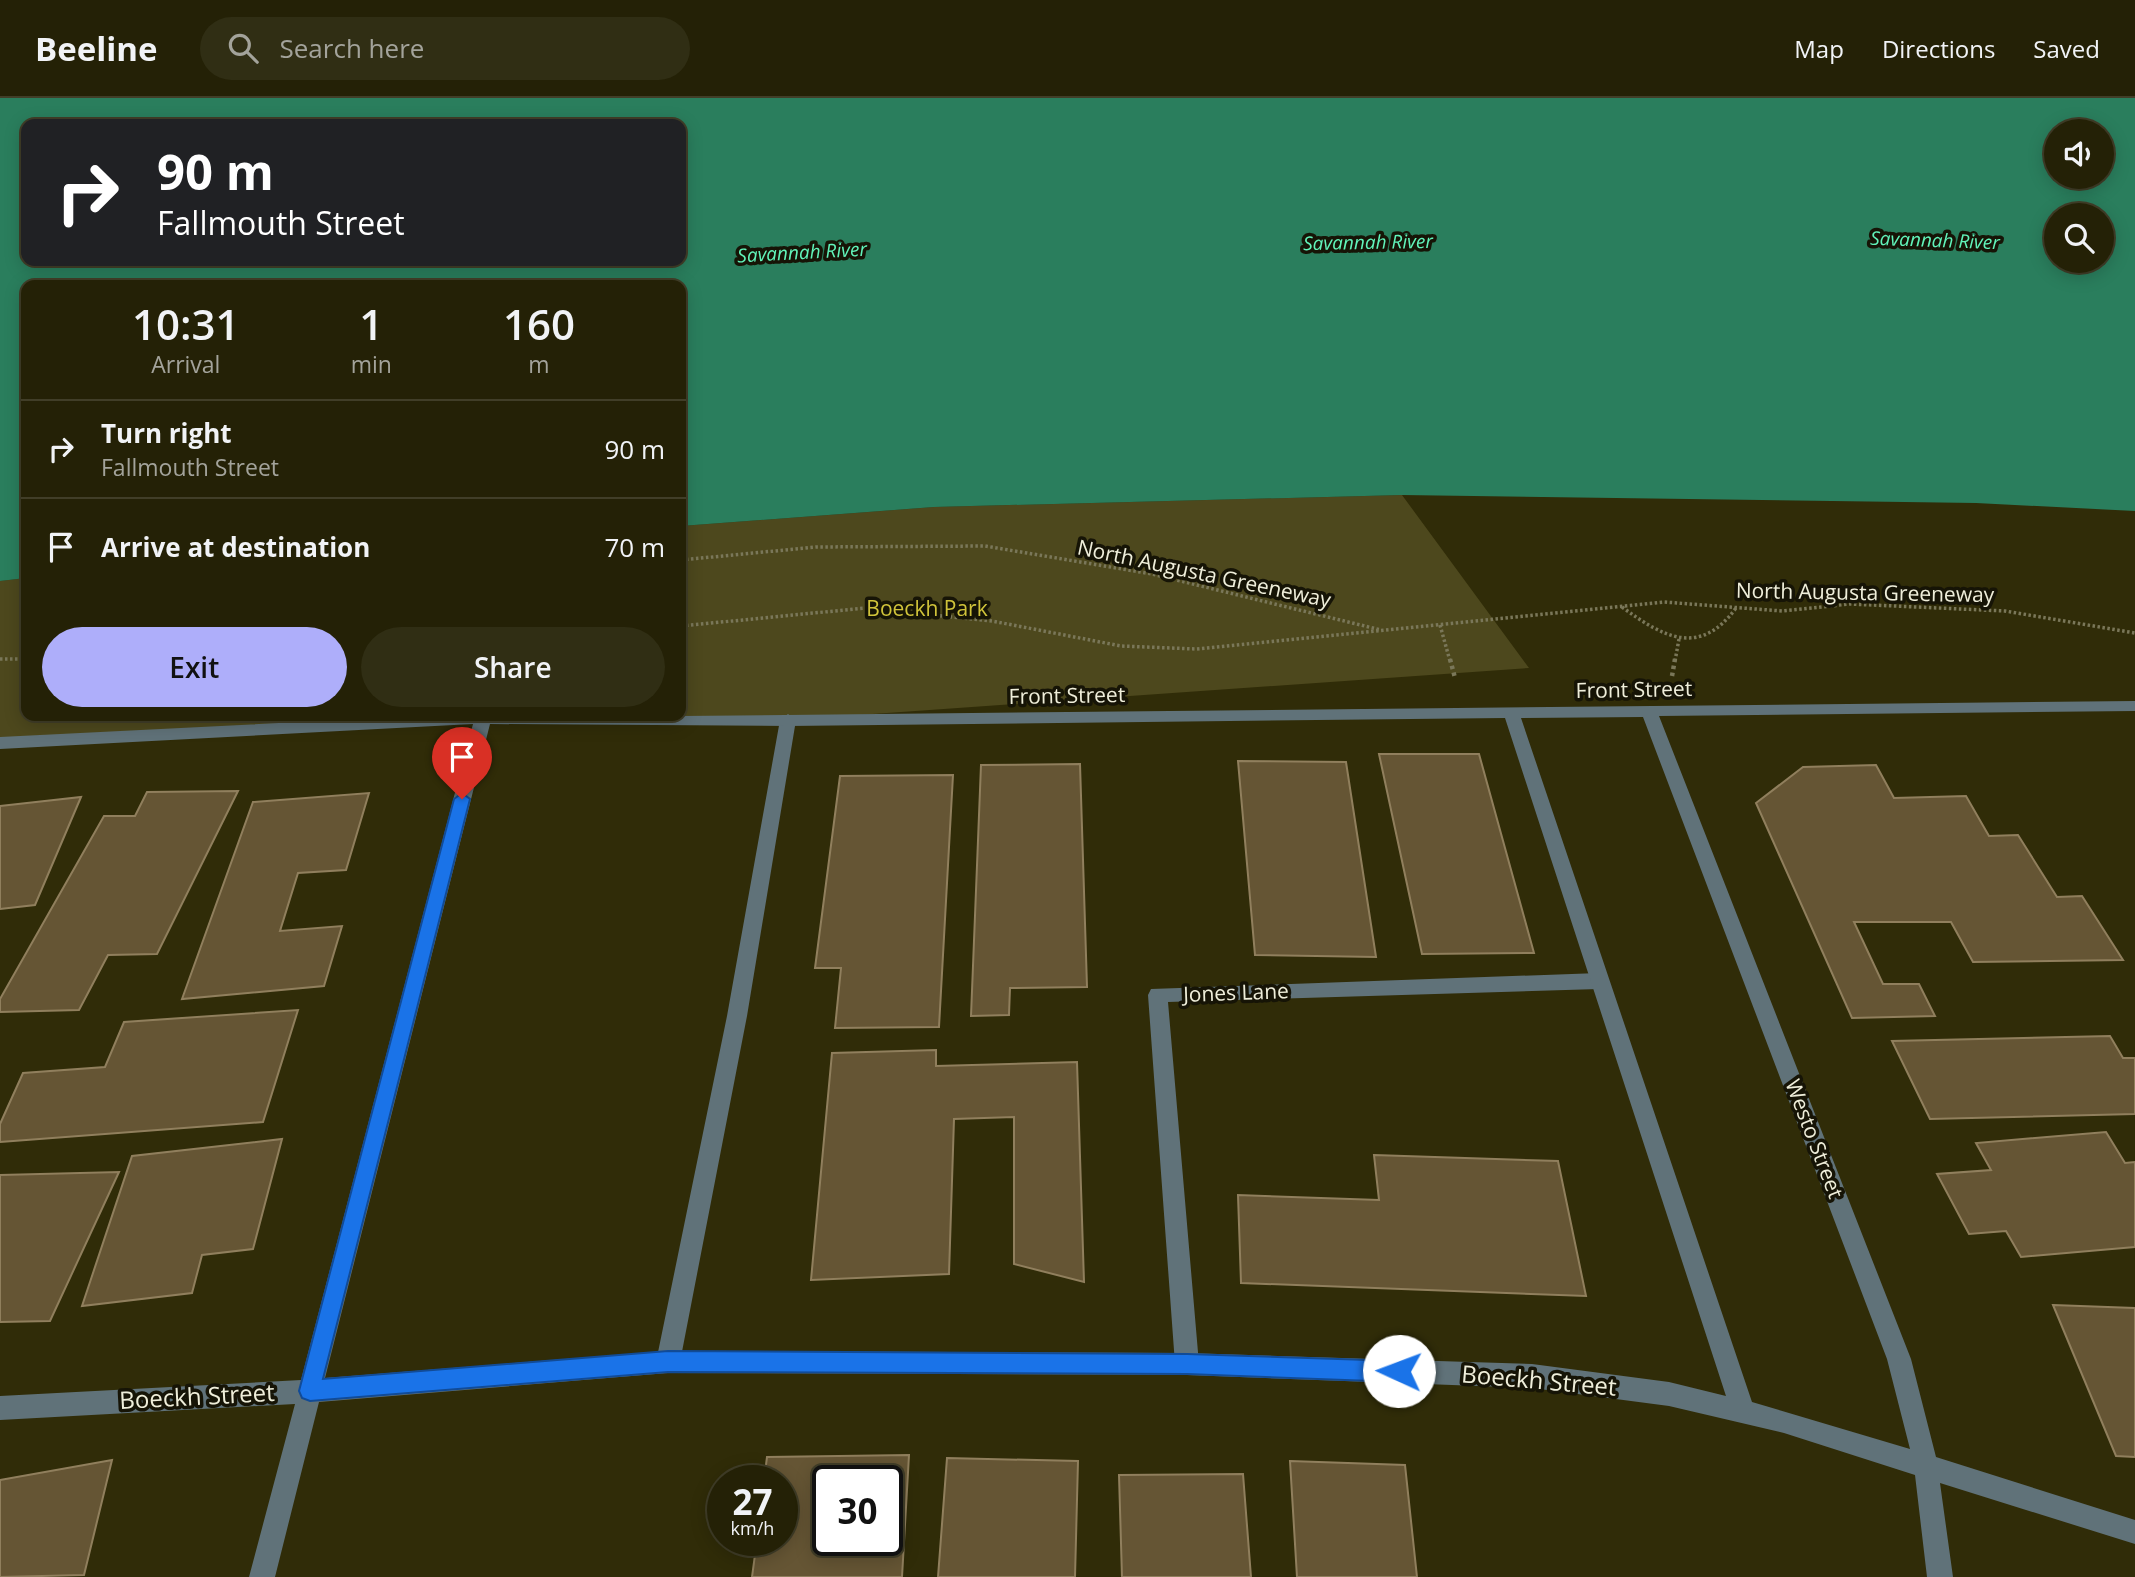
<!DOCTYPE html>
<html lang="en">
<head>
<meta charset="utf-8">
<style>
  :root { --surface:#242106; --page:#302e14; --text:#f1f3f6; --muted:#a3a39b; --line:#413e28; --accent:#aeaefa }
  body { margin:0; font-family:"Open Sans",sans-serif; background:var(--page); color:var(--text); height:100vh; display:flex; flex-direction:column; font-size:26px; white-space:nowrap }
  * { box-sizing:border-box; margin:0 }
  p { font-size:23px; color:var(--muted) }
  .icon { flex:none; width:38px; height:38px; fill:none; stroke:currentColor; stroke-width:2; stroke-linecap:round; stroke-linejoin:round }
  .map { position:relative; flex:1; overflow:hidden }
  .sheet { position:absolute; left:21px; top:182px; width:665px; height:441px; display:flex; flex-direction:column; background:var(--surface); border-radius:14px; box-shadow:0 4px 18px #0003,0 0 0 2px var(--line) }
  .sheet>* { flex:none }
  .banner { position:absolute; left:21px; top:21px; width:665px; height:147px; border-radius:14px; box-shadow:0 4px 18px #0003,0 0 0 2px var(--line); background:#202124; color:#fff; overflow:hidden }
  .fabs { position:absolute; left:2044px; top:21px; display:grid; gap:14px }
  .fabs a { display:grid; place-items:center; width:70px; height:70px; border-radius:50%; background:var(--surface); box-shadow:0 4px 18px #0003,0 0 0 2px var(--line); font-size:35px }
  .speed { position:absolute; left:707px; top:1367px; display:flex; gap:14px; font-size:35px; font-weight:700; text-align:center }
  .speed>* { display:grid; place-content:center; width:91px; height:91px; border-radius:50%; background:var(--surface); box-shadow:0 4px 18px #0003,0 0 0 2px var(--line); line-height:1 }
  .speed small { font-size:18px; font-weight:400 }
  .speed .limit { border:4px solid #111; border-radius:10px; background:#fff; color:#111 }
  .pin { position:absolute; display:grid; place-items:center; width:60px; height:60px; color:#fff; margin:-72px -30px; border-radius:50% 50% 50% 0; rotate:-45deg; box-shadow:0 0 7px #0007 }
  .pin .icon { rotate:45deg }
  .me { position:absolute; width:77px; margin:-38px; rotate:272deg; stroke-linejoin:round; filter:drop-shadow(0 0 5px #0008) }
  .turn { display:flex; align-items:center; gap:24px; height:147px; padding:0 21px; font-size:32px }
  .turn .icon { width:91px; height:91px; stroke-width:2.5 }
  .turn b { display:block; font-size:49px; line-height:60px }
  .eta { display:flex; justify-content:space-evenly; align-items:center; height:119px; text-align:center }
  .eta b { font-size:42px; font-weight:600; line-height:49px }
  .cta { display:flex; gap:14px; margin-top:auto; padding:14px 21px }
  .cta a { flex:1; height:80px; border-radius:42px; background:var(--accent); color:#111; font-size:28px; font-weight:600; line-height:80px; text-align:center }
  .cta a+a { background:var(--page); color:var(--text) }
  ul { padding:0; list-style:none }
  li { display:flex; align-items:center; gap:21px; height:98px; padding:0 21px; border-top:2px solid var(--line) }
  li div { flex:1 }
  li b { display:block; font-size:26px }
  li em { font-style:normal }
  header { display:flex; align-items:center; gap:42px; box-sizing:border-box; height:98px; padding:0 35px; background:var(--surface); border-bottom:2px solid var(--line) }
  header strong { font-size:33px }
  nav { display:flex; gap:38px; margin-inline-start:auto; font-size:24px }
  .search { width:490px; height:63px; background:var(--page); display:flex; align-items:center; gap:18px; box-sizing:border-box; padding:0 24px; border-radius:38px; color:var(--muted); font-size:26px }
  .map>svg:first-child { display:block }
  .green { fill:#4d481d }
  .water { fill:#2a7e5d; fill-rule:evenodd }
  .building { fill:#655534; stroke:#907f5d; stroke-width:2; fill-rule:evenodd }
  .lines { fill:none; stroke-linecap:round; stroke-linejoin:round }
  .path-far1 { stroke:#7a7759; stroke-width:3.5; stroke-dasharray:2.5 2.5; stroke-linecap:butt }
  .path { stroke:#7a7759; stroke-width:4.5; stroke-dasharray:3.5 3.5; stroke-linecap:butt }
  .service { fill:#607279; fill-rule:evenodd }
  .minor { fill:#607279; fill-rule:evenodd }
  .route { fill:#1a73e8; stroke:#114b97; stroke-width:2 }
  .labels { text-anchor:middle; stroke-width:7; stroke-linejoin:round; paint-order:stroke }
  .far-water-label { font-size:19px; font-style:italic; fill:#61f4ba; stroke:#161406 }
  .street-label { font-size:21px; fill:#efeeda; stroke:#161406 }
  .park-label { font-size:21px; fill:#d0c33a; stroke:#161406 }
  .near-street-label { font-size:24px; fill:#efeeda; stroke:#161406 }
</style>
</head>
<body>
<header>
<strong>Beeline</strong>
<div class="search"><svg class="icon" aria-label="search" viewBox="0 0 24 24"><circle cx="10" cy="10" r="6"/><path d="M15 15l6 6"/></svg>Search here</div>
<nav><a>Map</a><a>Directions</a><a>Saved</a></nav>
</header>
<div class="map">
<svg width="2135" height="1479" viewBox="0 0 2135 1479">
  <rect width="100%" height="100%" fill="#302c08"/>
  <!-- green -->
  <polygon class="green" points="1402,397 1529,570 788,622 483,620 0,645 0,483 26,480 26,618 681,618 681,428 934,409"/>
  <!-- water -->
  <path class="water" d="M0,0H2135V413L1976,405L1402,397L934,409L681,428V187H26V480L0,483ZM26,26H681V163H26ZM2056,33H2102V79H2056ZM2056,117H2102V163H2056Z"/>
  <!-- building -->
  <g class="building">
    <polygon points="1379,656 1479,656 1534,855 1422,856"/>
    <polygon points="1238,663 1346,664 1376,859 1255,857"/>
    <polygon points="1080,666 1087,889 1010,890 1009,917 971,918 981,667"/>
    <polygon points="1876,667 1894,700 1966,698 1989,738 2018,737 2057,799 2082,798 2123,862 1973,864 1951,824 1854,824 1883,886 1919,886 1935,918 1852,920 1756,705 1803,669"/>
    <polygon points="953,677 939,929 835,930 841,870 815,870 840,678"/>
    <polygon points="238,693 157,856 108,857 79,912 0,914 0,901 104,718 135,718 147,694"/>
    <polygon points="369,695 346,772 298,775 280,833 342,828 324,888 182,901 253,704"/>
    <polygon points="81,699 35,807 0,811 0,708"/>
    <polygon points="298,912 263,1024 0,1044 0,1026 23,975 105,969 124,924"/>
    <polygon points="2110,938 2123,960 2135,960 2135,1016 1930,1021 1892,943"/>
    <polygon points="936,952 936,968 1077,964 1084,1184 1014,1166 1014,1019 954,1021 949,1176 811,1182 832,955"/>
    <polygon points="2106,1034 2125,1065 2135,1064 2135,1149 2021,1159 2006,1133 1969,1136 1937,1076 1991,1072 1976,1045"/>
    <polygon points="282,1041 253,1151 202,1157 192,1195 82,1208 132,1058"/>
    <polygon points="1374,1057 1558,1063 1586,1198 1241,1185 1238,1097 1379,1102"/>
    <polygon points="119,1074 50,1223 0,1224 0,1077"/>
    <polygon points="2053,1207 2135,1210 2135,1359 2116,1358"/>
    <path d="M909,1357L902,1479H752L757,1442H782V1382H764L767,1359ZM828,1382H887V1442H828Z"/>
    <polygon points="947,1360 1078,1363 1075,1479 938,1479"/>
    <polygon points="112,1362 84,1477 0,1479 0,1382"/>
    <polygon points="1290,1363 1405,1367 1417,1479 1297,1479"/>
    <polygon points="1243,1376 1251,1479 1122,1479 1119,1377"/>
  </g>
  <g class="lines">
    <!-- path-far1 -->
    <g class="path-far1">
      <polyline points="681,462 816,449 985,448 1152,476 1381,532"/>
      <path d="M1622,509C1664,540 1700,559 1736,510"/>
      <polyline points="1440,527 1450,563"/>
      <polyline points="681,528 865,510 992,523 1121,548 1196,551 1664,504 1782,513 1850,506 2005,513 2135,535"/>
      <polyline points="0,561 26,561"/>
      <polyline points="1675,563 1679,541"/>
    </g>
    <!-- path -->
    <g class="path">
      <polyline points="1450,561 1455,580"/>
      <polyline points="1672,578 1675,561"/>
    </g>
    <!-- service -->
    <g class="service">
      <polygon points="788,616 796,622 747,918 680,1264 676,1272 668,1275 660,1272 656,1264 727,918 780,622"/>
      <polygon points="1599,875 1606,878 1609,883 1606,888 1599,891 1168,904 1199,1266 1195,1274 1187,1277 1179,1274 1175,1266 1148,897 1151,891"/>
    </g>
    <!-- minor -->
    <path class="minor" d="M2135,603V613L1659,618L1911,1261L1936,1359L2135,1422V1446L1940,1385L1953,1479H1927L1915,1377L1784,1335L1669,1308L1532,1290L1187,1277L668,1275L319,1304L275,1479H249L295,1306L0,1322V1298L301,1282L473,626L0,651V639L418,618H681ZM1643,619L1887,1261L1910,1351L1752,1304L1521,620ZM1505,620L1726,1298L1669,1284L1532,1266L1187,1255L668,1253L325,1280L490,626L788,628Z"/>
  </g>
  <!-- route -->
  <polygon class="route" points="462,695 470,701 323,1281 668,1253 1187,1256 1399,1263 1407,1266 1410,1273 1407,1281 1399,1284 1187,1276 668,1274 310,1303 302,1300 299,1293 454,701"/>
  <g class="labels">
    <!-- far-water labels -->
    <g class="far-water-label">
      <text transform="translate(1935 142) rotate(2)" y="7">Savannah River</text>
      <text transform="translate(1368 144) rotate(-1)" y="7">Savannah River</text>
      <text transform="translate(802 154) rotate(-3)" y="7">Savannah River</text>
    </g>
    <!-- street labels -->
    <g class="street-label">
      <text transform="translate(1204 476) rotate(12)" y="7">North Augusta Greeneway</text>
      <text transform="translate(1865 495) rotate(1)" y="7">North Augusta Greeneway</text>
      <text transform="translate(1634 592) rotate(-1)" y="7">Front Street</text>
      <text transform="translate(1067 598) rotate(-1)" y="7">Front Street</text>
      <text transform="translate(1236 895) rotate(-2)" y="7">Jones Lane</text>
      <text transform="translate(1814 1041) rotate(69)" y="7">Westo Street</text>
    </g>
    <!-- park labels -->
    <g class="park-label">
      <text x="927" y="518">Boeckh Park</text>
    </g>
    <!-- near-street labels -->
    <g class="near-street-label">
      <text transform="translate(1539 1283) rotate(5)" y="8">Boeckh Street</text>
      <text transform="translate(197 1299) rotate(-3)" y="8">Boeckh Street</text>
    </g>
  </g>
</svg>
<div class="fabs">
<a><svg class="icon" aria-label="sound" viewBox="0 0 24 24"><path d="M4 9h4l5-4v14l-5-4H4zM17 9q2 3 0 6"/></svg></a>
<a><svg class="icon" aria-label="search" viewBox="0 0 24 24"><circle cx="10" cy="10" r="6"/><path d="M15 15l6 6"/></svg></a>
</div>
<div class="speed"><div>27<small>km/h</small></div><div class="limit">30</div></div>
<div class="pin" style="left:462px;top:701px;background:#d93025"><svg class="icon" aria-label="arrive" viewBox="0 0 24 24"><path d="M6 21V4h12l-3 4 3 4H6"/></svg></div>
<svg class="me" style="left:1399px;top:1273px" viewBox="-20 -20 40 40"><circle r="19" fill="#fff"/><path d="M0-13L10 11 0 6-10 11z" fill="#1a73e8"/></svg>
<div class="banner">
<div class="turn"><svg class="icon" aria-label="right" viewBox="0 0 24 24"><path d="M7 20v-9h11M14 6l5 5-5 5"/></svg><div><b>90 m</b>Fallmouth Street</div></div>
</div>
<section class="sheet">
<div class="eta">
<div><b>10:31</b><p>Arrival</p></div>
<div><b>1</b><p>min</p></div>
<div><b>160</b><p>m</p></div>
</div>
<ul>
<li><svg class="icon" aria-label="right" viewBox="0 0 24 24"><path d="M7 20v-9h11M14 6l5 5-5 5"/></svg><div><b>Turn right</b><p>Fallmouth Street</p></div><em>90 m</em></li>
<li><svg class="icon" aria-label="arrive" viewBox="0 0 24 24"><path d="M6 21V4h12l-3 4 3 4H6"/></svg><div><b>Arrive at destination</b></div><em>70 m</em></li>
</ul>
<div class="cta"><a>Exit</a><a>Share</a></div>
</section>
</div>
</body>
</html>
